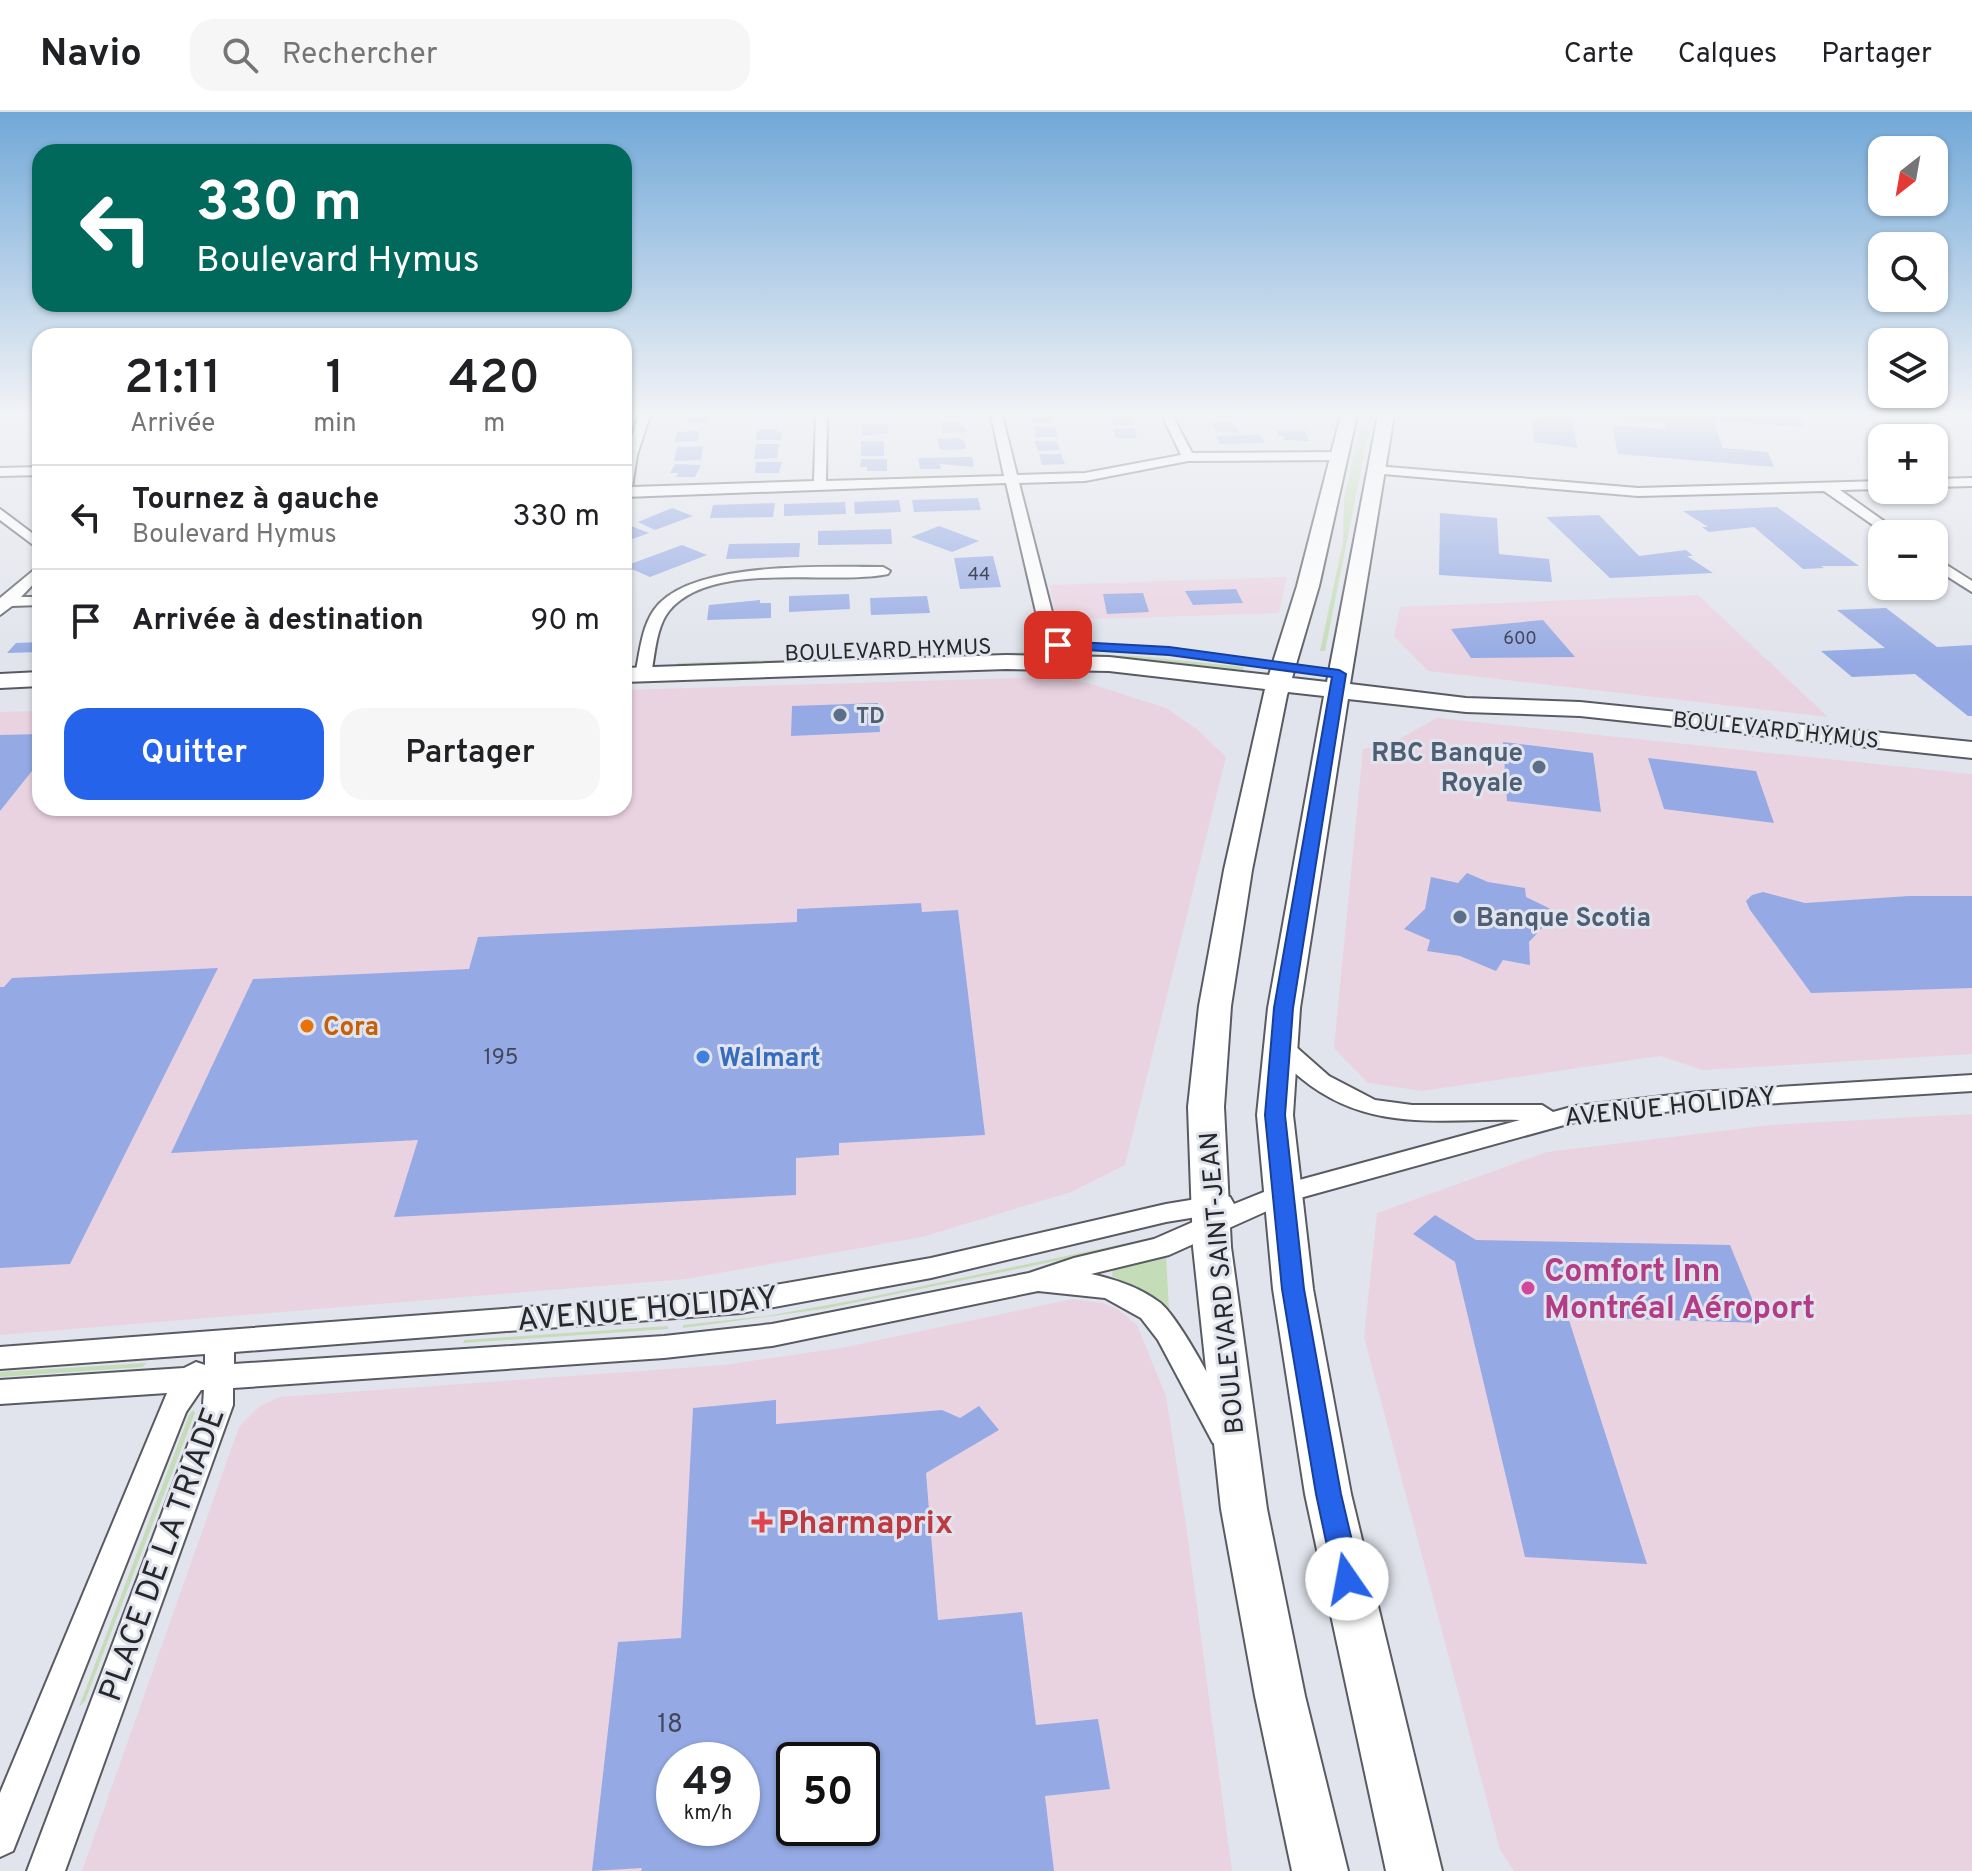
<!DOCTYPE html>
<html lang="fr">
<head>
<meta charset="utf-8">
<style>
  :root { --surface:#fff; --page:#f6f6f6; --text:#202124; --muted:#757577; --line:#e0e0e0; --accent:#2563eb }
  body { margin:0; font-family:Overpass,sans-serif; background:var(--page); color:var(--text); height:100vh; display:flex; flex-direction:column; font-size:30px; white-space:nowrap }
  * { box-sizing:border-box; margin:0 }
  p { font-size:26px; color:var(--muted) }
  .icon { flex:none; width:44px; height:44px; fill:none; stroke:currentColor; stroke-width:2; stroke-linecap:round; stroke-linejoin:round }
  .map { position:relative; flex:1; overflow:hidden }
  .sheet { position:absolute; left:32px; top:216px; width:600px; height:488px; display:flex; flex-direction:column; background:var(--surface); border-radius:24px; box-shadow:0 2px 6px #0004 }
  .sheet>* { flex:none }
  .guide { position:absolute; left:32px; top:32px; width:600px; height:168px; border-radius:24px; box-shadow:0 2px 6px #0004; background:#00695c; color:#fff; overflow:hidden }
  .needle { width:52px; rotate:211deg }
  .controls { position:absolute; left:1868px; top:24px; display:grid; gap:16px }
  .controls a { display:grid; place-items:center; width:80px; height:80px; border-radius:16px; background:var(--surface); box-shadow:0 2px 6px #0004; font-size:40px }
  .speed { position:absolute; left:656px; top:1630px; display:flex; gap:16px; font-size:40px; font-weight:700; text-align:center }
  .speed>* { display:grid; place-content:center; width:104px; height:104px; border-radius:50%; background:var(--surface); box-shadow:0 2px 6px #0004; line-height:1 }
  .speed small { font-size:20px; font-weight:400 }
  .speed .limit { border:4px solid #111; border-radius:12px; background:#fff; color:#111 }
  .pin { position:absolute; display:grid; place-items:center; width:68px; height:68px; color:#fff; margin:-34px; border-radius:16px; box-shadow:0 4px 12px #0006 }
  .me { position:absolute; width:88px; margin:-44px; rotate:348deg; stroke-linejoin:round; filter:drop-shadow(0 0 6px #0008) }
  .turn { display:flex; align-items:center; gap:28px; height:168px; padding:0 32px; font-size:36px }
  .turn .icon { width:104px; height:104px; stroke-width:2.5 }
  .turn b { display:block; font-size:56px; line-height:68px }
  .eta { display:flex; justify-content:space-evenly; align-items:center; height:136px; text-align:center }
  .eta b { font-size:48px; font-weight:600; line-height:56px }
  .primary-button { display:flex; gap:16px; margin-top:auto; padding:16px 32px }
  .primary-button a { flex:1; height:92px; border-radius:24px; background:var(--accent); color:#fff; font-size:32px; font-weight:600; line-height:92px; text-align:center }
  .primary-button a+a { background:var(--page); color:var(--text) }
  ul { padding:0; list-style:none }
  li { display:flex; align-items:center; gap:24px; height:104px; padding:0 32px; border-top:2px solid var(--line) }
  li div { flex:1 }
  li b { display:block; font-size:30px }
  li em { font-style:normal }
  header { display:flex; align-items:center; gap:48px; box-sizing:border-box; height:112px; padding:0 40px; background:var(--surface); border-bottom:2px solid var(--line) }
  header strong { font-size:38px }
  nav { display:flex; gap:44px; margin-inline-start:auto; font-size:28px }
  .search { width:560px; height:72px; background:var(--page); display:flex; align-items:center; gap:20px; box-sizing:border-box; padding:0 28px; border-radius:24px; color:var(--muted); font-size:30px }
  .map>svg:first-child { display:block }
  .commercial { fill:#ead3e1; fill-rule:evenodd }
  .green { fill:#c4dcb7 }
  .building { fill:#95aae4; fill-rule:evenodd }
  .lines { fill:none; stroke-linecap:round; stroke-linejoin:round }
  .street-casing { stroke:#595b62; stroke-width:4 }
  .secondary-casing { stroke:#595b62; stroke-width:4 }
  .street { fill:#fff; fill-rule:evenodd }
  .secondary { fill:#fff; fill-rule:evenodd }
  .route { fill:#2563eb; stroke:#184099; stroke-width:2 }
  .service-dot { fill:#5c6f8a; stroke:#e1e4ec; stroke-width:3 }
  .food-dot { fill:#e8710a; stroke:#e1e4ec; stroke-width:3 }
  .shop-dot { fill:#3f7fe0; stroke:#e1e4ec; stroke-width:3 }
  .hotel-dot { fill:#d1479c; stroke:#e1e4ec; stroke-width:3 }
  .health-dot { fill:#e0444e; stroke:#e1e4ec; stroke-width:3 }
  .labels { text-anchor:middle; stroke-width:6; stroke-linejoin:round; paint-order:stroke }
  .far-number-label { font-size:18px; fill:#424859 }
  .far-street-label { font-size:22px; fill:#27282b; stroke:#e1e4ec }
  .far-service-label { font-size:22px; font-weight:bold; fill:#4e5e75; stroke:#e1e4ec; text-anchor:start }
  .number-label { font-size:22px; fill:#424859 }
  .service-label { font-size:26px; font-weight:bold; fill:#4e5e75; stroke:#e1e4ec; text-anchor:end }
  .food-label { font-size:26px; font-weight:bold; fill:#c56008; stroke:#e1e4ec; text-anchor:start }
  .shop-label { font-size:26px; font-weight:bold; fill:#366cbe; stroke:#e1e4ec; text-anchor:start }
  .street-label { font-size:26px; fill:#27282b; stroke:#e1e4ec }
  .near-number-label { font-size:26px; fill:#424859 }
  .near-hotel-label { font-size:32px; font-weight:bold; fill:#b23c85; stroke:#e1e4ec; text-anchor:start }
  .near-street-label { font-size:32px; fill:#27282b; stroke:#e1e4ec }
  .near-health-label { font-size:32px; font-weight:bold; fill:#be3a42; stroke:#e1e4ec; text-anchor:start }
</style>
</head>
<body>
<header>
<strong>Navio</strong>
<div class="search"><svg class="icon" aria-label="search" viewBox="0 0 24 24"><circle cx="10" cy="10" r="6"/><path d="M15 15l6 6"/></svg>Rechercher</div>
<nav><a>Carte</a><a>Calques</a><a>Partager</a></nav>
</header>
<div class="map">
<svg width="1972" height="1759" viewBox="0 0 1972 1759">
  <rect width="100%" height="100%" fill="#e1e4ec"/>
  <!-- commercial -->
  <g class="commercial">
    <polygon points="1287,465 1279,501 1056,508 1050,473"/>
    <polygon points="1698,483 1828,605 1428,559 1394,524 1400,495"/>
    <polygon points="1051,565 1088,571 1166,596 1197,617 1226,645 1125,1053 1071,1080 922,1125 686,1167 0,1223 0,600 40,599 40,696 624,696 624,578"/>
    <polygon points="1437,606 1972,662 1972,942 1703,958 1660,944 1422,979 1368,971 1334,936 1363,637 1388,633"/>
    <polygon points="1972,1002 1972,1759 1514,1759 1500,1738 1364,1225 1377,1101 1547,1040 1771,1013"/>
    <path d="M1072,1187L1103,1191L1117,1197L1137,1213L1166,1284L1186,1412L1232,1759H82L239,1315L260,1294L280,1285L724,1253L846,1235ZM674,1648H742V1716H674ZM794,1648H862V1716H794Z"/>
  </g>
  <!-- green -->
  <g class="green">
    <polygon points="1363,303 1372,303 1325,539 1320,539 1343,430 1344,387"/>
    <polygon points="1031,540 1137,544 1244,555 1243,558 1134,546 1040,542 677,554 678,551"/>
    <polygon points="1161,1124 1162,1126 1134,1133 823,1197 683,1216 683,1213 766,1204 856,1188"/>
    <polygon points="1166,1143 1169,1198 1151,1182 1112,1164 1113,1157"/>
    <polygon points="668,1214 668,1217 463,1231 464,1228"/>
    <polygon points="147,1251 142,1255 0,1265 0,1260"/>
    <polygon points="193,1298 195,1301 85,1589 79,1595 189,1303"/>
  </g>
  <!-- building -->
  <g class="building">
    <polygon points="684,303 709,303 707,311 688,311 688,307 683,308"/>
    <polygon points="1030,303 1050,303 1051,311 1031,311"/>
    <polygon points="1129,303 1134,313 1114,313 1109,304"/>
    <polygon points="1543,303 1572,303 1577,336 1534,330 1532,306 1543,307"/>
    <polygon points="1583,303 1798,303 1804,315 1713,308 1723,336 1768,340 1774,355 1618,342 1612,313 1666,317 1664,311"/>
    <polygon points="940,310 959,310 960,314 965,314 967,320 942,321"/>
    <polygon points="1211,311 1234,311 1239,320 1217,320"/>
    <polygon points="862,312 888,312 888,321 862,324"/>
    <polygon points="1034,315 1055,315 1057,325 1036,325"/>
    <polygon points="1134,316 1137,326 1116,326 1113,317"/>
    <polygon points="757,317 777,317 777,321 782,320 781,328 756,328"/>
    <polygon points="1277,318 1305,318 1309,329 1285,328 1284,324 1278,324"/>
    <polygon points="700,319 698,329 675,330 677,320"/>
    <polygon points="1260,323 1265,331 1220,332 1216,324"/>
    <polygon points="959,326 964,329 966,337 940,338 937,327"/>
    <rect x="861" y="329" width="23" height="15"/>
    <polygon points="1034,329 1057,329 1060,338 1038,339"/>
    <polygon points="756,332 779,332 777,346 754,347"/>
    <polygon points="703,334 701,348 674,349 677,335"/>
    <polygon points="1039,342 1061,342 1065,352 1042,353"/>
    <polygon points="972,345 974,355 940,352 941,357 920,357 918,346"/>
    <polygon points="861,347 887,347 887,359 867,359 867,355 860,355"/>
    <polygon points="756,350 782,350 779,361 755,361"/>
    <polygon points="675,352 701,353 695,365 676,365 678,361 670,361"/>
    <polygon points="978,386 981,398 914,400 912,388"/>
    <polygon points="899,388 901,400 855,402 854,390"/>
    <polygon points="845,390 846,402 784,404 784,392"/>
    <polygon points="775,391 773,405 710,406 713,393"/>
    <polygon points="1777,395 1859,454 1821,454 1824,456 1803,457 1754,415 1709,420 1702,415 1708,415 1683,399"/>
    <polygon points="672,396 693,404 655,418 638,410"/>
    <polygon points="1440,401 1497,406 1499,442 1549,447 1552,470 1439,463"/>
    <polygon points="1599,403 1639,444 1686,438 1693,444 1687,444 1713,461 1610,466 1546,405"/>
    <polygon points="624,412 626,412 649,421 624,430"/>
    <polygon points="939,414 979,429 952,440 911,425"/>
    <polygon points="891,417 892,432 818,433 818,419"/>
    <polygon points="800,431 799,445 726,447 729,432"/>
    <polygon points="682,433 707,443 650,465 625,454"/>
    <polygon points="993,444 1001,475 960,477 954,446"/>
    <polygon points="1236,477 1243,491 1193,493 1185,479"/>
    <polygon points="1143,481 1149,500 1107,502 1103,482"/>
    <polygon points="849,482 850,497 789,500 789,484"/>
    <polygon points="927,484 930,501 871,503 870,486"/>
    <polygon points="760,488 760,491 771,491 771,506 707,508 709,493"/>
    <polygon points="1886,496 1937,535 1972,533 1972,604 1968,604 1915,562 1852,565 1821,539 1885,536 1837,498"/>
    <polygon points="1543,508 1575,545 1471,546 1451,517"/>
    <polygon points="40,530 40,540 7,541 16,531"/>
    <polygon points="878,591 880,620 791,624 792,594"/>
    <polygon points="40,622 40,649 0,699 0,623"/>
    <polygon points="1503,630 1593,641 1601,700 1507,689"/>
    <polygon points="1648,646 1756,659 1774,711 1664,697"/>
    <polygon points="1467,761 1488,770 1525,776 1526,785 1557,800 1529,830 1530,853 1503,848 1496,859 1460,844 1427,839 1430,828 1404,817 1425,797 1431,765 1458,771"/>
    <polygon points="1763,780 1805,791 1909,784 1972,784 1972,876 1811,881 1750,798 1746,789 1752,783"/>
    <polygon points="921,791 922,800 958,798 985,1023 839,1031 839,1043 796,1046 796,1083 394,1105 418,1028 171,1041 253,867 469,857 478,825 797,810 797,797"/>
    <polygon points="218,856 70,1152 0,1156 0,875 4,875 12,866"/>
    <polygon points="1435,1103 1476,1128 1730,1133 1762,1211 1568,1205 1647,1452 1525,1445 1455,1150 1413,1122"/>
    <path d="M776,1288V1312L942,1298L960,1306L979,1294L999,1318L926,1361L938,1508L1022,1500L1036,1613L1098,1607L1110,1677L1045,1684L1054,1759H641L642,1756L592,1759L618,1530L681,1526L693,1296ZM674,1648H742V1716H674ZM794,1648H862V1716H794Z"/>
  </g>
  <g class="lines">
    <!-- street casing -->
    <g class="street-casing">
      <g id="street">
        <polygon points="639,303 650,303 637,343 632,375 814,369 816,303 827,303 826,369 1004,364 991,303 1002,303 1017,363 1085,361 1181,343 1162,303 1172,303 1192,341 1339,340 1345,344 1339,348 1188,349 1085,369 1019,371 1053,504 1045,509 1037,504 1006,371 624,385 624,347"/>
        <polygon points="1376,354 1638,376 1882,369 1882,377 1840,378 1902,422 1886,422 1824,379 1638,384 1372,361 1372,355"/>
        <polygon points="40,355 40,363 0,364 0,356"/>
        <polygon points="1972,366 1972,374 1934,375 1934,367"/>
        <polygon points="0,397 40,427 40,438 0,408"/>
        <polygon points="1934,445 1972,469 1972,480 1934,456"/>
        <polygon points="40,453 40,465 21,485 40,485 40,493 12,494 0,503 0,486"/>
        <path d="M883,455L890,459L888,462C831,474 712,447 669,499C656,515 655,543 651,563L643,568L635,563C640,541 641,517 654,498C688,448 827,455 883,455Z"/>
        <path d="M1279,925L1287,927L1329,964L1375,988L1412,993H1542L1553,1000L1575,994L1699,980L1972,963V979L1699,996L1575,1010L1289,1089L1169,1143L1091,1162C1114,1167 1139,1175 1159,1190C1180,1205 1226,1295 1239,1322L1235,1331L1224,1335L1213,1331L1158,1228L1141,1206L1105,1186L1038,1179L772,1234L664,1246L233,1276V1293L65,1759H27L203,1293L204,1278H201L186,1300L13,1739L0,1745V1681L167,1281L0,1292V1268L184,1256L196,1250L205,1253V1242L0,1257V1235L741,1179L931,1146L1166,1092L1221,1083L1230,1085L1234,1092L1281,1073L1520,1008C1440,1006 1370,1022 1302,967C1290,957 1276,945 1268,932L1271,927ZM1209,1103L1154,1127L1074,1146L1029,1161L772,1212L664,1224L234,1252V1240L741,1201L931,1166L1166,1110Z"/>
      </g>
    </g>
    <!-- secondary casing -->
    <g class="secondary-casing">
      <g id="secondary">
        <polygon points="1341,303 1357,303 1319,474 1292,566 1327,570 1378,303 1394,303 1350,572 1466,586 1580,590 1972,630 1972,646 1580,604 1466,600 1348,587 1300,896 1293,1003 1313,1177 1351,1382 1442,1759 1386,1759 1305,1382 1273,1177 1257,1003 1268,896 1324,584 1288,580 1287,583 1252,758 1231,894 1224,995 1231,1135 1267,1397 1305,1584 1348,1759 1292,1759 1255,1584 1221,1397 1193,1135 1188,995 1199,894 1224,758 1265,577 1109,559 1006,557 624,570 624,556 1006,543 1109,545 1269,563 1297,474"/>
        <polygon points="40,560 40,574 0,576 0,562"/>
      </g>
    </g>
    <!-- street -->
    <use href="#street" class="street"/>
    <!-- secondary -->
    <use href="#secondary" class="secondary"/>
  </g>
  <!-- sky -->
  <linearGradient id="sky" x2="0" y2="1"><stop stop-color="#71a8d8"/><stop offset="0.55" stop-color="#f2f3f6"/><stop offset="1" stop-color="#f2f3f6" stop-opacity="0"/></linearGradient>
  <rect width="1972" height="549" fill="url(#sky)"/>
  <!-- route -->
  <polygon class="route" points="1058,529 1169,535 1339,558 1346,562 1293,896 1285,1003 1304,1177 1341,1382 1361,1467 1357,1476 1347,1479 1338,1476 1334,1467 1316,1382 1282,1177 1265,1003 1274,896 1332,565 1169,543 1054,536 1054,530"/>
  <!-- markers -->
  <g class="service-dot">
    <circle cx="840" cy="603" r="8"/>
    <circle cx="1539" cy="655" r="8"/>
    <circle cx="1460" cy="805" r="8"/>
  </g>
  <circle class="food-dot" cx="307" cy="914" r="8"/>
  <circle class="shop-dot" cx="703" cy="945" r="8"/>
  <circle class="hotel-dot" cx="1528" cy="1176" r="8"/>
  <path class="health-dot" d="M758 1398h8v8h8v8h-8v8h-8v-8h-8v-8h8z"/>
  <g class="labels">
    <!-- far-number labels -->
    <g class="far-number-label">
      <text x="979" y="468">44</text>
      <text x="1520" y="532">600</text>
    </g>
    <!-- far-street labels -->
    <g class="far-street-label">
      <text transform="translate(888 537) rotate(-2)" y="8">BOULEVARD HYMUS</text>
      <text transform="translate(1776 617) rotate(6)" y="8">BOULEVARD HYMUS</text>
    </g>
    <!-- far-service labels -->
    <g class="far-service-label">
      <text x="856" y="611">TD</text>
    </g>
    <!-- number labels -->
    <g class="number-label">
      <text x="501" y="952">195</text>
    </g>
    <!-- service labels -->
    <g class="service-label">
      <text x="1523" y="649">RBC Banque<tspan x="1523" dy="30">Royale</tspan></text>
      <text x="1476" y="814" text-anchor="start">Banque Scotia</text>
    </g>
    <!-- food labels -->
    <g class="food-label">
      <text x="323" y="923">Cora</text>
    </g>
    <!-- shop labels -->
    <g class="shop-label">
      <text x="719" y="954">Walmart</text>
    </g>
    <!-- street labels -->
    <g class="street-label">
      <text transform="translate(1670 994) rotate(-6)" y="9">AVENUE HOLIDAY</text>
      <text transform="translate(1221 1171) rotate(-95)" y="9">BOULEVARD SAINT-JEAN</text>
    </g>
    <!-- near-number labels -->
    <g class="near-number-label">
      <text x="670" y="1620">18</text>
    </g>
    <!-- near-hotel labels -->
    <g class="near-hotel-label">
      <text x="1544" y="1169">Comfort Inn<tspan x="1544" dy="37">Montréal Aéroport</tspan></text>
    </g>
    <!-- near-street labels -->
    <g class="near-street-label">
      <text transform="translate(647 1196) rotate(-5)" y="11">AVENUE HOLIDAY</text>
      <text transform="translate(161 1442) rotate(-70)" y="11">PLACE DE LA TRIADE</text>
    </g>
    <!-- near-health labels -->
    <g class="near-health-label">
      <text x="778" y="1421">Pharmaprix</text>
    </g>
  </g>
</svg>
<div class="controls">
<a><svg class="needle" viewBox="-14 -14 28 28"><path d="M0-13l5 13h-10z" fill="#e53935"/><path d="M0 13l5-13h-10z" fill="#757577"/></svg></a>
<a><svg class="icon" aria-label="search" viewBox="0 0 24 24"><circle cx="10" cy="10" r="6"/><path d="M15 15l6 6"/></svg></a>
<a><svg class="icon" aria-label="layers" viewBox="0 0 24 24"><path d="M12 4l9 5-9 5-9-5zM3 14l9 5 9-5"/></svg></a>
<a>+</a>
<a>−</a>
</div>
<div class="speed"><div>49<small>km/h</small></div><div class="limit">50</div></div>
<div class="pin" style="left:1058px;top:533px;background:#d93025"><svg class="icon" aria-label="arrive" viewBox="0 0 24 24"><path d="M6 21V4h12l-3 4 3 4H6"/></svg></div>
<svg class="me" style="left:1347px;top:1467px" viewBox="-20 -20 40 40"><circle r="19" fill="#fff"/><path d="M0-13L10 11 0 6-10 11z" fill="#2563eb"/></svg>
<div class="guide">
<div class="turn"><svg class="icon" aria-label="left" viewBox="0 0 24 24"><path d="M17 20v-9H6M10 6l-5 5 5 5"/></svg><div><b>330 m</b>Boulevard Hymus</div></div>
</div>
<section class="sheet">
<div class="eta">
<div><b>21:11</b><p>Arrivée</p></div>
<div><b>1</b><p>min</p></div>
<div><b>420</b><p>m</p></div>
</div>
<ul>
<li><svg class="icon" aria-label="left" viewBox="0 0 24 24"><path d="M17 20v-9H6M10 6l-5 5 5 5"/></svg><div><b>Tournez à gauche</b><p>Boulevard Hymus</p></div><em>330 m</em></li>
<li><svg class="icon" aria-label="arrive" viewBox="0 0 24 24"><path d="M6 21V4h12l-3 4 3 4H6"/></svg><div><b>Arrivée à destination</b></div><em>90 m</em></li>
</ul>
<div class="primary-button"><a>Quitter</a><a>Partager</a></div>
</section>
</div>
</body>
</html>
